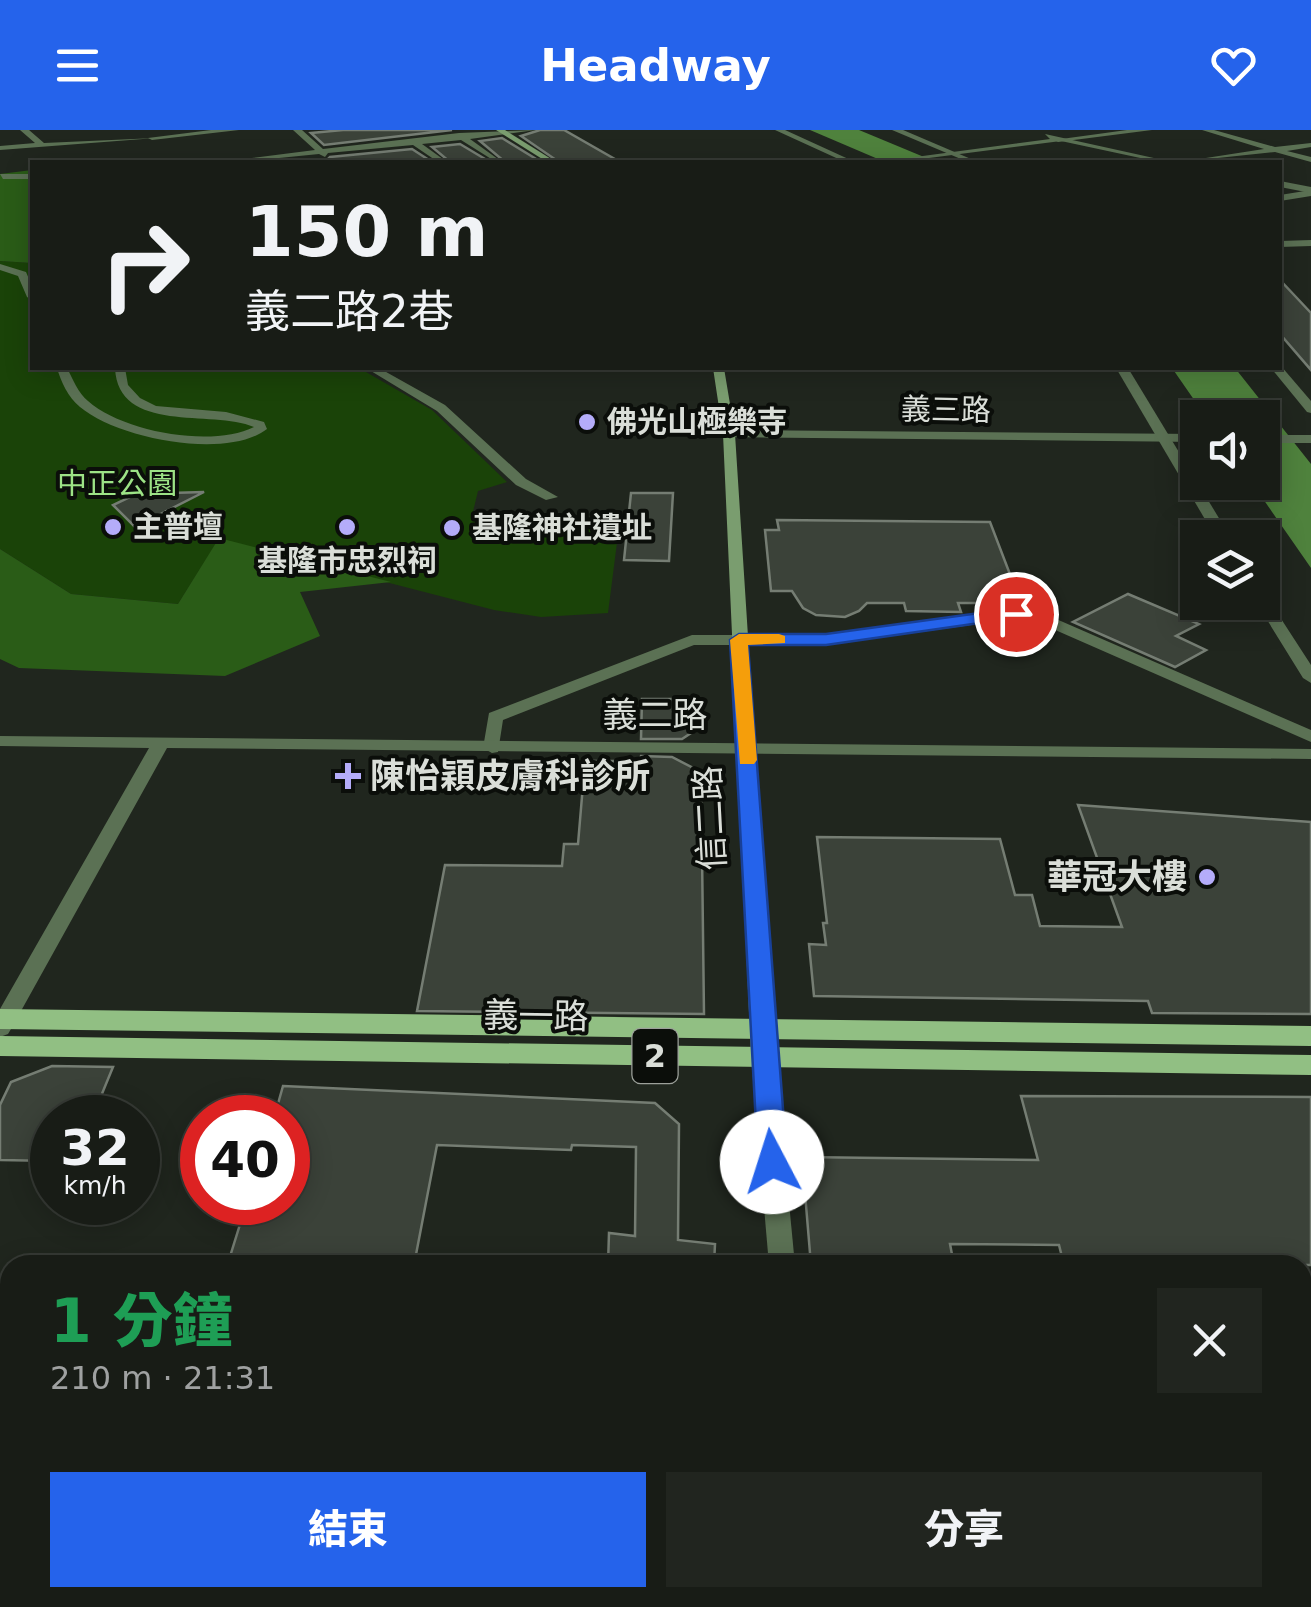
<!DOCTYPE html>
<html lang="zh-TW">
<head>
<meta charset="utf-8">
<style>
  :root { --surface:#181c16; --page:#21251f; --text:#f1f3f6; --muted:#9fa1a1; --line:#363a35; --accent:#2563eb }
  body { margin:0; font-family:"DejaVu Sans","Noto Sans TC",sans-serif; background:var(--page); color:var(--text); height:100vh; display:flex; flex-direction:column; font-size:38px; white-space:nowrap }
  * { box-sizing:border-box; margin:0 }
  p { font-size:32px; color:var(--muted) }
  .icon { flex:none; width:55px; height:55px; fill:none; stroke:currentColor; stroke-width:2; stroke-linecap:round; stroke-linejoin:round }
  .map { position:relative; flex:1; overflow:hidden }
  .sheet { position:absolute; left:0px; top:1125px; width:1312px; height:352px; display:flex; flex-direction:column; background:var(--surface); border-radius:30px 30px 0 0; box-shadow:0 5px 25px #0003,0 0 0 2px var(--line) }
  .sheet>* { flex:none }
  .hud { position:absolute; left:30px; top:30px; width:1252px; height:210px; border-radius:0px; box-shadow:0 5px 25px #0003,0 0 0 2px var(--line); background:#181c16; color:var(--text); overflow:hidden }
  .tools { position:absolute; left:1180px; top:270px; display:grid; gap:20px }
  .tools a { display:grid; place-items:center; width:100px; height:100px; border-radius:0px; background:var(--surface); box-shadow:0 5px 25px #0003,0 0 0 2px var(--line); font-size:50px }
  .speed { position:absolute; left:30px; top:965px; display:flex; gap:20px; font-size:50px; font-weight:700; text-align:center }
  .speed>* { display:grid; place-content:center; width:130px; height:130px; border-radius:50%; background:var(--surface); box-shadow:0 5px 25px #0003,0 0 0 2px var(--line); line-height:1 }
  .speed small { font-size:25px; font-weight:400 }
  .speed .limit { border:15px solid #d22; background:#fff; color:#111 }
  .pin { position:absolute; display:grid; place-items:center; width:85px; height:85px; color:#fff; margin:-42px; border:5px solid #fff; border-radius:50%; box-shadow:0 2px 10px #0007 }
  .me { position:absolute; width:110px; margin:-55px; rotate:355deg; stroke-linejoin:round; filter:drop-shadow(0 0 8px #0008) }
  .turn { display:flex; align-items:center; gap:35px; height:210px; padding:0 50px; font-size:45px }
  .turn .icon { width:130px; height:130px; stroke-width:2.5 }
  .turn b { display:block; font-size:70px; line-height:85px }
  .round { display:grid; place-items:center; flex:none; width:105px; height:105px; border-radius:0px; background:var(--page) }
  .overview { display:flex; align-items:center; justify-content:space-between; height:170px; padding:0 50px }
  h1 { font-size:60px; font-weight:800; line-height:75px; color:#1e9e55 }
  .button { display:flex; gap:20px; margin-top:auto; padding:20px 50px }
  .button a { flex:1; height:115px; border-radius:0px; background:var(--accent); color:#fff; font-size:40px; font-weight:800; line-height:115px; text-align:center }
  .button a+a { background:var(--page); color:var(--text) }
  header { display:flex; justify-content:space-between; align-items:center; height:130px; padding:0 50px; background:var(--accent); color:#fff; font-size:45px; font-weight:800 }
  .map>svg:first-child { display:block }
  .green { fill:#1a4308 }
  .forest { fill:#2a5c17 }
  .water { fill:#4f823d }
  .building { fill:#3b4239; stroke:#757d73; stroke-width:2.5 }
  .lines { fill:none; stroke-linecap:round; stroke-linejoin:round }
  .service { fill:#5b7154; fill-rule:evenodd }
  .minor { fill:#5b7154; fill-rule:evenodd }
  .tertiary { fill:#5b7154; fill-rule:evenodd }
  .secondary { fill:#7a9d6f; fill-rule:evenodd }
  .primary { fill:#91bf83; fill-rule:evenodd }
  .route { fill:#2563eb; stroke:#184099; stroke-width:2.5 }
  .slow { fill:#f59e0b }
  .poi-dot { fill:#b4acf9; stroke:#0b0e0a; stroke-width:4 }
  .labels { text-anchor:middle; stroke-width:8; stroke-linejoin:round; paint-order:stroke }
  .far-street-label { font-size:30px; fill:#daded8; stroke:#0b0e0a }
  .far-poi-label { font-size:30px; font-weight:bold; fill:#daded8; stroke:#0b0e0a; text-anchor:start }
  .far-park-label { font-size:30px; fill:#9de386; stroke:#0b0e0a }
  .shield { fill:#0b0e0a; stroke:#9ca09a; stroke-width:2.5 }
  .shield-label { font-size:32px; font-weight:bold; fill:#daded8 }
  .street-label { font-size:35px; fill:#daded8; stroke:#0b0e0a }
  .poi-label { font-size:35px; font-weight:bold; fill:#daded8; stroke:#0b0e0a; text-anchor:start }
</style>
</head>
<body>
<header><svg class="icon" aria-label="menu" viewBox="0 0 24 24"><path d="M4 6h16M4 12h16M4 18h16"/></svg>Headway<svg class="icon" aria-label="heart" viewBox="0 0 24 24"><path d="M12 20l-8-8c-3-5 5-10 8-4 3-6 11-1 8 4z"/></svg></header>
<div class="map">
<svg width="1311" height="1477" viewBox="0 0 1311 1477">
  <rect width="100%" height="100%" fill="#20261e"/>
  <!-- green -->
  <polygon class="green" points="0,131 32,133 32,238 359,238 432,280 507,352 478,361 471,390 619,397 608,483 541,487 494,480 219,409 178,474 71,464 0,419"/>
  <!-- forest -->
  <g class="forest">
    <polygon points="32,40 32,133 0,131 0,44"/>
    <polygon points="219,408 391,452 300,462 320,506 225,546 19,538 0,529 0,419 71,464 178,474"/>
  </g>
  <!-- water -->
  <g class="water">
    <polygon points="810,0 859,0 936,32 885,32"/>
    <polygon points="1172,238 1235,238 1311,334 1311,438 1252,353 1262,352 1262,288 1206,287"/>
  </g>
  <!-- building -->
  <g class="building">
    <polygon points="343,0 452,0 324,15 311,3"/>
    <polygon points="540,0 564,0 620,32 559,32 521,6"/>
    <polygon points="502,8 541,32 505,32 480,11"/>
    <polygon points="460,14 490,32 450,32 432,17"/>
    <polygon points="412,19 432,32 291,31 326,31 330,27"/>
    <polygon points="1280,150 1311,183 1311,240 1280,204"/>
    <polygon points="204,362 135,397 113,375 136,364"/>
    <polygon points="631,363 673,363 669,431 624,430"/>
    <polygon points="777,390 990,392 1021,473 958,473 961,482 906,481 904,473 867,473 859,481 845,487 816,485 803,478 792,461 771,461 765,400 779,400"/>
    <polygon points="1128,464 1199,494 1176,506 1206,520 1175,537 1073,492"/>
    <polygon points="642,569 697,569 697,599 682,609 641,609"/>
    <polygon points="641,626 672,627 701,642 704,884 417,881 445,735 562,736 564,714 578,714 585,631 640,631"/>
    <polygon points="1078,675 1311,692 1311,884 1152,883 1148,871 814,866 809,814 826,815 823,793 827,793 817,707 1000,709 1015,765 1032,765 1040,796 1122,797"/>
    <polygon points="52,936 113,937 92,988 52,988 52,1031 0,1030 0,975 11,952"/>
    <polygon points="283,956 655,973 679,994 678,1110 715,1114 714,1135 608,1135 609,1103 635,1106 636,1017 572,1015 571,1020 437,1015 414,1135 228,1133 247,1072 288,1072 288,988 274,988"/>
    <polygon points="1021,966 1311,967 1311,1135 1064,1135 1059,1115 950,1114 954,1135 811,1135 802,1027 1038,1030"/>
  </g>
  <g class="lines">
    <!-- service -->
    <g class="service">
      <polygon points="20,0 29,0 44,13 156,8 0,20 0,16 35,13"/>
      <polygon points="293,0 302,0 323,19 459,3 536,0 470,9 502,32 496,32 461,10 422,14 447,32 438,32 413,15 328,23 325,27 319,24 240,32 236,30 315,20"/>
      <polygon points="1127,0 1152,0 1058,12 1054,10"/>
      <polygon points="1202,0 1214,0 1275,17 1311,13 1311,17 1287,21 1311,27 1311,32 1275,22 1180,32 1264,19"/>
      <polygon points="0,44 32,44 32,49 3,49"/>
      <polygon points="1311,60 1311,66 1280,71 1280,65"/>
      <polygon points="366,238 379,238 445,275 526,349 558,367 546,370 516,355 437,281"/>
      <polygon points="1015,479 1047,485 1311,600 1311,612 1037,492 1015,489 826,515 694,515 503,590 498,622 492,623 483,618 489,583 692,505 826,505"/>
    </g>
    <!-- minor -->
    <g class="minor">
      <polygon points="211,0 239,0 152,10 148,8"/>
      <polygon points="1045,4 1172,32 1159,32 1061,11 898,32 878,32 1050,9"/>
      <polygon points="1280,51 1311,57 1311,63 1280,57"/>
      <polygon points="1311,110 1311,116 1280,117 1280,111"/>
      <polygon points="0,134 26,142 32,156 32,170 27,167 18,146 0,140"/>
      <path d="M57,238H67C73,249 78,263 88,271C123,302 212,318 254,297C212,279 118,305 115,238H125L128,255L140,268L156,276L226,282L264,292L267,299C227,330 118,309 80,277C68,267 61,252 57,238Z"/>
      <polygon points="729,300 1198,304 1198,312 724,307 724,301"/>
      <rect x="1262" y="305" width="49" height="8"/>
      <polygon points="0,606 1311,619 1311,629 167,618 11,899 8,904 0,907 0,879 149,618 0,616"/>
    </g>
    <!-- tertiary -->
    <g class="tertiary">
      <polygon points="775,0 785,0 855,32 845,32"/>
      <polygon points="892,0 903,0 978,32 968,32"/>
      <polygon points="1281,236 1311,271 1311,283 1307,282 1271,238"/>
      <polygon points="1116,238 1128,238 1231,408 1216,408"/>
      <polygon points="1262,465 1267,467 1311,535 1311,553 1303,548 1256,472 1262,472"/>
      <polygon points="763,919 771,921 775,927 795,1135 769,1135 751,927 755,921"/>
      <polygon points="784,1468 816,1468 817,1477 785,1477"/>
    </g>
    <!-- secondary -->
    <g class="secondary">
      <polygon points="496,0 505,0 556,32 547,32"/>
      <polygon points="713,238 724,238 735,304 775,927 771,933 755,933 751,927 723,304"/>
    </g>
    <!-- primary -->
    <g class="primary">
      <polygon points="0,879 1311,896 1311,916 0,899"/>
      <polygon points="0,906 1311,925 1311,945 0,926"/>
    </g>
  </g>
  <!-- route -->
  <polygon class="route" points="1016,478 1022,480 1022,487 826,515 748,515 787,1032 783,1039 772,1042 762,1039 758,1032 730,510 739,504 826,504"/>
  <!-- slow -->
  <polygon class="slow" points="779,504 785,506 785,513 748,515 757,630 754,634 740,634 730,510 739,504"/>
  <!-- markers -->
  <g class="poi-dot">
    <circle cx="587" cy="292" r="10"/>
    <circle cx="113" cy="397" r="10"/>
    <circle cx="347" cy="397" r="10"/>
    <circle cx="452" cy="398" r="10"/>
    <path d="M343 631h10v10h10v10h-10v10h-10v-10h-10v-10h10z"/>
    <circle cx="1207" cy="747" r="10"/>
  </g>
  <g class="labels">
    <!-- far-street labels -->
    <g class="far-street-label">
      <text transform="translate(946 280) rotate(1)" y="10">義三路</text>
    </g>
    <!-- far-poi labels -->
    <g class="far-poi-label">
      <text x="607" y="302">佛光山極樂寺</text>
      <text x="133" y="407">主普壇</text>
      <text x="472" y="408">基隆神社遺址</text>
      <text x="347" y="441" text-anchor="middle">基隆市忠烈祠</text>
    </g>
    <!-- far-park labels -->
    <g class="far-park-label">
      <text x="117" y="364">中正公園</text>
    </g>
    <!-- shield labels -->
    <rect class="shield" x="632.5" y="899" width="45" height="54" rx="8"/>
    <g class="shield-label">
      <text x="655" y="937">2</text>
    </g>
    <!-- street labels -->
    <g class="street-label">
      <text x="655" y="597">義二路</text>
      <text transform="translate(710 688) rotate(-93)" y="12">信二路</text>
      <text transform="translate(536 886) rotate(1)" y="12">義一路</text>
    </g>
    <!-- poi labels -->
    <g class="poi-label">
      <text x="370" y="658">陳怡穎皮膚科診所</text>
      <text x="1187" y="759" text-anchor="end">華冠大樓</text>
    </g>
  </g>
</svg>
<div class="tools">
<a><svg class="icon" aria-label="sound" viewBox="0 0 24 24"><path d="M4 9h4l5-4v14l-5-4H4zM17 9q2 3 0 6"/></svg></a>
<a><svg class="icon" aria-label="layers" viewBox="0 0 24 24"><path d="M12 4l9 5-9 5-9-5zM3 14l9 5 9-5"/></svg></a>
</div>
<div class="speed"><div>32<small>km/h</small></div><div class="limit">40</div></div>
<div class="pin" style="left:1016px;top:484px;background:#d93025"><svg class="icon" aria-label="arrive" viewBox="0 0 24 24"><path d="M6 21V4h12l-3 4 3 4H6"/></svg></div>
<svg class="me" style="left:772px;top:1032px" viewBox="-20 -20 40 40"><circle r="19" fill="#fff"/><path d="M0-13L10 11 0 6-10 11z" fill="#2563eb"/></svg>
<div class="hud">
<div class="turn"><svg class="icon" aria-label="right" viewBox="0 0 24 24"><path d="M7 20v-9h11M14 6l5 5-5 5"/></svg><div><b>150 m</b>義二路2巷</div></div>
</div>
<section class="sheet">
<div class="overview"><div><h1>1 分鐘</h1><p>210 m · 21:31</p></div><a class="round"><svg class="icon" aria-label="close" viewBox="0 0 24 24"><path d="M6 6l12 12M18 6L6 18"/></svg></a></div>
<div class="button"><a>結束</a><a>分享</a></div>
</section>
</div>
</body>
</html>
